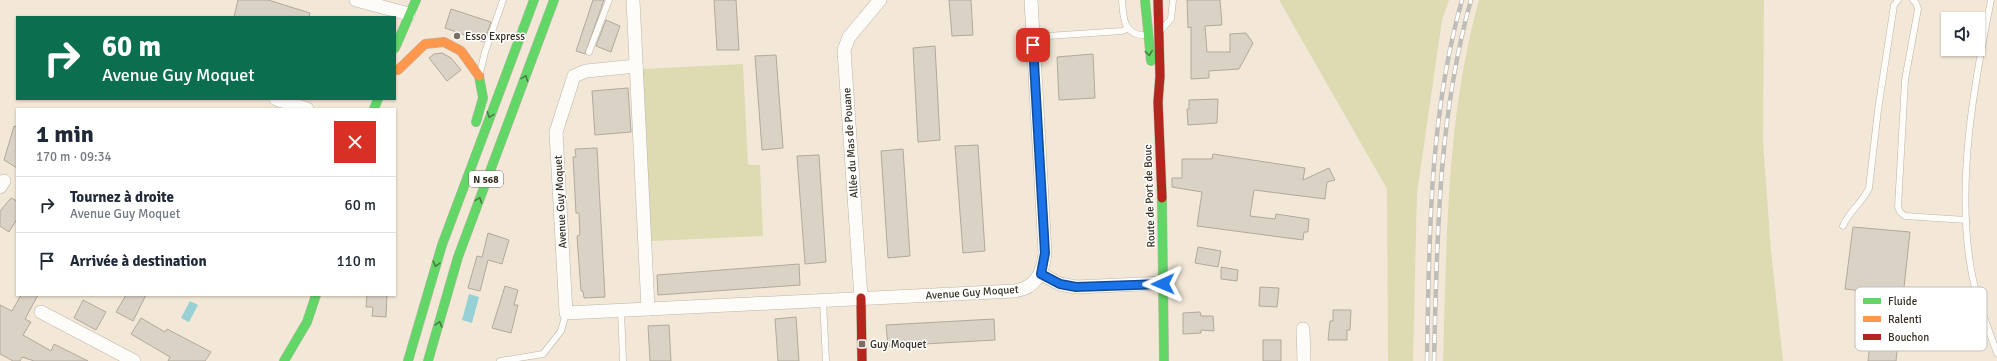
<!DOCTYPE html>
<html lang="fr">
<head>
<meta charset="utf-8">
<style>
  :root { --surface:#fff; --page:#f2f2f3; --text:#1f2937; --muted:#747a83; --line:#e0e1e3 }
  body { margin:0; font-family:Signika,sans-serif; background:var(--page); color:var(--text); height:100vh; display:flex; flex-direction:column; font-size:15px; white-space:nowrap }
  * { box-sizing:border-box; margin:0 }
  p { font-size:13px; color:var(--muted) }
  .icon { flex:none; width:22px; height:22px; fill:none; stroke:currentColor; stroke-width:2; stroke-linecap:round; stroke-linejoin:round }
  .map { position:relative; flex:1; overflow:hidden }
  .panel { position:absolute; left:16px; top:108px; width:380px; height:188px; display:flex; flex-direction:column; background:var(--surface); border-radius:0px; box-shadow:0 1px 3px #0004 }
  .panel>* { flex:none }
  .hud { position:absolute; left:16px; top:16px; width:380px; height:84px; border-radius:0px; box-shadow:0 1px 3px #0004; background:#0b6e4f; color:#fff; overflow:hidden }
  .controls { position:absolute; left:1941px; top:12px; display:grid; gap:8px }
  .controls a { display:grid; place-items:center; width:44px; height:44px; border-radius:0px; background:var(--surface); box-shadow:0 1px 3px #0004; font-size:20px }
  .pin { position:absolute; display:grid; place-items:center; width:34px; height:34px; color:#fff; margin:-17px; border-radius:8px; box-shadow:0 2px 6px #0006 }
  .me { position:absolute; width:44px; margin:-22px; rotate:269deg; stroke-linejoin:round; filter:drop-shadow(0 0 3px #0008) }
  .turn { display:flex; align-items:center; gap:14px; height:84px; padding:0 20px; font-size:18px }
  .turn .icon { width:52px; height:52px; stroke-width:2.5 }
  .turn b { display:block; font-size:28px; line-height:34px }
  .round { display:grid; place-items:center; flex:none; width:42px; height:42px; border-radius:0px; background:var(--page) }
  .overview { display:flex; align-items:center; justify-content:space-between; height:68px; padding:0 20px }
  h1 { font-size:24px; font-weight:700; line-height:30px }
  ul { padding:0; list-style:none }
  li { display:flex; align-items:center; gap:12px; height:56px; padding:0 20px; border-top:1px solid var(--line) }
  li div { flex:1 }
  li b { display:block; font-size:15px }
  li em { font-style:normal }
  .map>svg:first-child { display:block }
  .green { fill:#dedbb3 }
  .water { fill:#97d0d5 }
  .building { fill:#dad2c5; stroke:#b2a99c }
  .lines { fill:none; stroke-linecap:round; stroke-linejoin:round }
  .lane-casing { stroke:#bdb5a8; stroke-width:7 }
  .street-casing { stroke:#bdb5a8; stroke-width:14 }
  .fast-casing { stroke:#bdb5a8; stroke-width:10 }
  .slow-casing { stroke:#bdb5a8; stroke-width:10 }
  .jam-casing { stroke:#bdb5a8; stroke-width:10 }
  .lane { stroke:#fdfcf9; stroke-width:6 }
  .street { stroke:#fdfcf9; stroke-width:13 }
  .fast { stroke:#63d668; stroke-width:9 }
  .slow { stroke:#ff974d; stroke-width:9 }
  .jam { stroke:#b3261e; stroke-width:9 }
  .rail-casing { stroke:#bfbdb8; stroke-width:4.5 }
  .rail { stroke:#fff; stroke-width:3; stroke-dasharray:9; stroke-linecap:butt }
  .oneway { stroke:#4a7a42 }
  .route-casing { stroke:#114b97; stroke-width:10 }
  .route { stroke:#1a73e8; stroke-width:7 }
  .poi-dot { fill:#787062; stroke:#fff; stroke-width:1.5 }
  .labels { text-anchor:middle; stroke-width:3; stroke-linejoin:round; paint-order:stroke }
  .shield { fill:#fff; stroke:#726d65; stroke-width:1 }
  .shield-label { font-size:10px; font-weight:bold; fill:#362f23 }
  .poi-label { font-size:11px; fill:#362f23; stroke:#fff; text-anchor:start }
  .street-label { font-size:11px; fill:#362f23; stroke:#fff }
  .key { fill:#fff; stroke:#c3c1bd; stroke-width:1 }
  .key-label { font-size:11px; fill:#362f23 }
</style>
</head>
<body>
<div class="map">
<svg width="1997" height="361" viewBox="0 0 1997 361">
  <rect width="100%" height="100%" fill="#f3e8d7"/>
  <!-- green -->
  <g class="green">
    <polygon points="1279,0 1449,0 1442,20 1417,193 1413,361 1388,361 1387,189"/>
    <path d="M1479,0H1764L1763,142L1771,251L1783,361H1443C1447,240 1446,118 1479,0Z"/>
    <polygon points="743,64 748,165 760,165 763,236 651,241 642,69"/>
  </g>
  <!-- water -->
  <g class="water">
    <polygon points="469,294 479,297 472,323 462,320"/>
    <polygon points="190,301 198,305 189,322 181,318"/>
  </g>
  <!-- building -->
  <g class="building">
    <polygon points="238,0 268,0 310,13 309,17 234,17"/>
    <polygon points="593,0 604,0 585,54 576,51"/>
    <polygon points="714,0 736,0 739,50 717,50"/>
    <polygon points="949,0 971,0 973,35 952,36"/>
    <polygon points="1187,0 1220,0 1222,25 1205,26 1207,52 1230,52 1230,34 1246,33 1253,43 1239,69 1209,71 1209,78 1191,79 1191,27 1188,28"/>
    <polygon points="451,9 491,22 484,42 445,28"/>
    <polygon points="606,20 620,26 611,52 596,46"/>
    <polygon points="935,46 940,140 918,142 913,48"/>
    <polygon points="442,53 451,58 461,70 447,81 429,58 434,54"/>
    <polygon points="1093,54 1095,98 1059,100 1057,57"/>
    <polygon points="776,55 783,148 762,150 755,56"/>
    <polygon points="628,88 631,132 595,135 592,91"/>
    <polygon points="1218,99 1217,123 1188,125 1187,109 1189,109 1189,100"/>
    <polygon points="14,126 17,127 17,168 4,160"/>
    <polygon points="978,145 985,251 963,253 955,146"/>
    <polygon points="597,148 605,297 584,298 583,291 581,291 577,236 580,235 579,213 576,213 573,157 576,157 575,149"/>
    <polygon points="903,149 910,256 888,258 881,151"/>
    <polygon points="1213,154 1305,168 1303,180 1329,168 1335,180 1327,182 1325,199 1254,190 1250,216 1275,219 1276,214 1309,219 1308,232 1304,232 1303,240 1197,226 1202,192 1172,187 1172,178 1182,178 1182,159 1212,159"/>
    <polygon points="819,155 826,262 805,264 797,156"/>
    <polygon points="11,198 17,201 17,219 9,232 0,226 0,211"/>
    <polygon points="1853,227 1910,232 1896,361 1868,361 1876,293 1845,289"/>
    <polygon points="488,233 509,240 502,264 488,260 480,291 468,288 477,256 482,257"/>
    <polygon points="1198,247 1221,251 1218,267 1195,263"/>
    <polygon points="799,264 800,285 658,295 657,275"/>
    <polygon points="1221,267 1238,270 1237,281 1221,279"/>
    <polygon points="505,286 518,290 514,305 518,305 511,333 492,328"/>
    <polygon points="1260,287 1279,288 1277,307 1259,306"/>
    <polygon points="21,295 38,295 25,319 31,322 23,335 51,351 54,344 88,361 34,361 22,357 20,361 13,361 0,354 0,305 12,311"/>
    <polygon points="126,295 146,295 133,321 116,312"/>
    <polygon points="367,295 387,295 386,317 372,316 373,307 366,307"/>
    <polygon points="83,300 106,312 96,330 74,318"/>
    <polygon points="1333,310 1351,310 1350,330 1347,330 1347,340 1328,340 1330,321 1333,321"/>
    <polygon points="1200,312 1201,316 1213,316 1214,331 1201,330 1201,333 1183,334 1183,313"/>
    <polygon points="796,317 799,361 778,361 775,319"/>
    <polygon points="141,318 165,332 167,329 211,352 205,361 168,361 170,357 131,334"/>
    <polygon points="994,319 995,340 888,346 886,325"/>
    <polygon points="669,325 671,361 650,361 648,326"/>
    <rect x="1263" y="340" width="18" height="21"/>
  </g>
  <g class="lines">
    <!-- lane casing -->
    <g class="lane-casing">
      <g id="lane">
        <path d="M1122,0C1123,18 1124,36 1146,35"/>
        <polyline points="1913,0 1916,3 1918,9 1905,80 1898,207 1900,212 1905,216 1966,220"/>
        <path d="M1991,0C1974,84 1956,183 1971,269C1976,298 1987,325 1997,353"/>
        <polyline points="1162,29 1171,19 1173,0"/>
        <polyline points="1033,37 1122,31 1127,29"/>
        <polyline points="589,52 609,0"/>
        <polyline points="480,73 485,52 503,0"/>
        <path d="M1843,226C1849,211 1863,202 1869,188L1878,110L1894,5L1898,0"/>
        <polyline points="823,300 826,361"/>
        <polyline points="621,310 623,361"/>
        <polyline points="500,361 543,354 561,331 566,313"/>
      </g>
    </g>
    <!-- street casing -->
    <g class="street-casing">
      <g id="street">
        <polyline points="356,0 409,14"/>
        <path d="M633,0L648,309L1014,291C1036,288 1043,273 1045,253L1031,0"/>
        <polyline points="636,66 586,71 574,76 556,132 566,313 648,309"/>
        <polyline points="276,99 307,109"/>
        <polyline points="0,187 4,181"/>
        <polyline points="1041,274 1060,284 1076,287 1163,283"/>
        <polyline points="861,298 844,50 849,37 880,0"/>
        <polyline points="41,312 134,361"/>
        <polyline points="1303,329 1304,361"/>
      </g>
    </g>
    <!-- fast casing -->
    <g class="fast-casing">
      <g id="fast">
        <polyline points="1145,0 1151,61"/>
        <polyline points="395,48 416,0"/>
        <polyline points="374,109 378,99"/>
        <polyline points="476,122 483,98 479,76"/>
        <polyline points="1162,198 1164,361"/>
        <polyline points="284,361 307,322 316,295"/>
        <polyline points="408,361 442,245 534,0"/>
        <polyline points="428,361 458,257 554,0"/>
      </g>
    </g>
    <!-- slow casing -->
    <g class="slow-casing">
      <polyline id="slow" points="395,70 398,70 425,44 444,42 461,51 479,76"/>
    </g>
    <!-- jam casing -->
    <g class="jam-casing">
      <g id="jam">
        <polyline points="1158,0 1160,76 1158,102 1162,198"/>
        <polyline points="861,298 862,361"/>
      </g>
    </g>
    <!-- lane -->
    <use href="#lane" class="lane"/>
    <!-- street -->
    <use href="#street" class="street"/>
    <!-- fast -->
    <use href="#fast" class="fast"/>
    <!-- slow -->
    <use href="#slow" class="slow"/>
    <!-- jam -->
    <use href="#jam" class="jam"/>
    <!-- rail casing -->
    <g class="rail-casing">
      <g id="rail">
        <path d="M1427,361C1429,241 1429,117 1462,0"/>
        <path d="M1434,361C1437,240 1438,117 1471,0"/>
      </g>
    </g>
    <!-- rail -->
    <use href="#rail" class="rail"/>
  </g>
  <!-- one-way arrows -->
  <defs><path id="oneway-chevron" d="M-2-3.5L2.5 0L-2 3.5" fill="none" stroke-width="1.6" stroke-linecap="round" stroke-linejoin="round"/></defs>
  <g class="oneway">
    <use href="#oneway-chevron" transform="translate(1149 53) rotate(82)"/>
    <use href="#oneway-chevron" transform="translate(525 78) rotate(-69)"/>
    <use href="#oneway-chevron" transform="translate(490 115) rotate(111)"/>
    <use href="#oneway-chevron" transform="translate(479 200) rotate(-70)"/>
    <use href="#oneway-chevron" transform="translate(436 264) rotate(107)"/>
    <use href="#oneway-chevron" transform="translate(439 324) rotate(-74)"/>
  </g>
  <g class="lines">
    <!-- route casing -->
    <g class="route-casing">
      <polyline id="route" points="1033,45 1045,253 1041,274 1060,284 1076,287 1163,284"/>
    </g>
    <!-- route -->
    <use href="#route" class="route"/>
  </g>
  <!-- markers -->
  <g class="poi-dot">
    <circle cx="457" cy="36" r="4"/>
    <rect x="858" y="340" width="8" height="8" rx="2"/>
  </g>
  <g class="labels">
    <!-- shield labels -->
    <rect class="shield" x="469" y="171" width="34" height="16" rx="3"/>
    <g class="shield-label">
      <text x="486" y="183">N 568</text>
    </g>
    <!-- poi labels -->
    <g class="poi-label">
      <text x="465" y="40">Esso Express</text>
      <text x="870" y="348">Guy Moquet</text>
    </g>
    <!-- street labels -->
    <g class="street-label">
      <text transform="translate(850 143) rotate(-94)" y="4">Allée du Mas de Pouane</text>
      <text transform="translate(1149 196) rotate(-92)" y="4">Route de Port de Bouc</text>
      <text transform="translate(560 202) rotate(-93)" y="4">Avenue Guy Moquet</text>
      <text transform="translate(972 292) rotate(-4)" y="4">Avenue Guy Moquet</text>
    </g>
  </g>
  <!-- legend -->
  <rect x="1855" y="287" width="132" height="64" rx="6" class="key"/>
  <rect x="1863" y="298" width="18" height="6" fill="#63d668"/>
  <rect x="1863" y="316" width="18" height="6" fill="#ff974d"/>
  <rect x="1863" y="334" width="18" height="6" fill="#b3261e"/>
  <g class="key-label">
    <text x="1888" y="305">Fluide</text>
    <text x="1888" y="323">Ralenti</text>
    <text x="1888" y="341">Bouchon</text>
  </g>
</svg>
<div class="controls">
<a><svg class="icon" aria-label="sound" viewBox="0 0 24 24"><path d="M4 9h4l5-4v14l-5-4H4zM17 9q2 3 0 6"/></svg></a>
</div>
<div class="pin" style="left:1033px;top:45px;background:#d93025"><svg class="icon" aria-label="arrive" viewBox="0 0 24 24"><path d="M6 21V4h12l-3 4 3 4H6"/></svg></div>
<svg class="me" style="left:1163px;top:284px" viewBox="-20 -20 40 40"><path d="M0-17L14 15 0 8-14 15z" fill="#1a73e8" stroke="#fff" stroke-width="4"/></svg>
<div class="hud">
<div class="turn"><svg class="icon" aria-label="right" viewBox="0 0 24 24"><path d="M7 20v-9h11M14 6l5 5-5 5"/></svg><div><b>60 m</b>Avenue Guy Moquet</div></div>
</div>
<section class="panel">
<div class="overview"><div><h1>1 min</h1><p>170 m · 09:34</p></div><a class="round" style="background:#d93025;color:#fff"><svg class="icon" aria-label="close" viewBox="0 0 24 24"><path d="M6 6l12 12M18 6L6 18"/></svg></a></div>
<ul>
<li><svg class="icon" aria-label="right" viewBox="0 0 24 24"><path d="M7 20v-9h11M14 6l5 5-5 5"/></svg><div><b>Tournez à droite</b><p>Avenue Guy Moquet</p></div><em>60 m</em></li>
<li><svg class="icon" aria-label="arrive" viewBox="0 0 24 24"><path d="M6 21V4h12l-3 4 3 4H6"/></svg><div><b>Arrivée à destination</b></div><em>110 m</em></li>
</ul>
</section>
</div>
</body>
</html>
